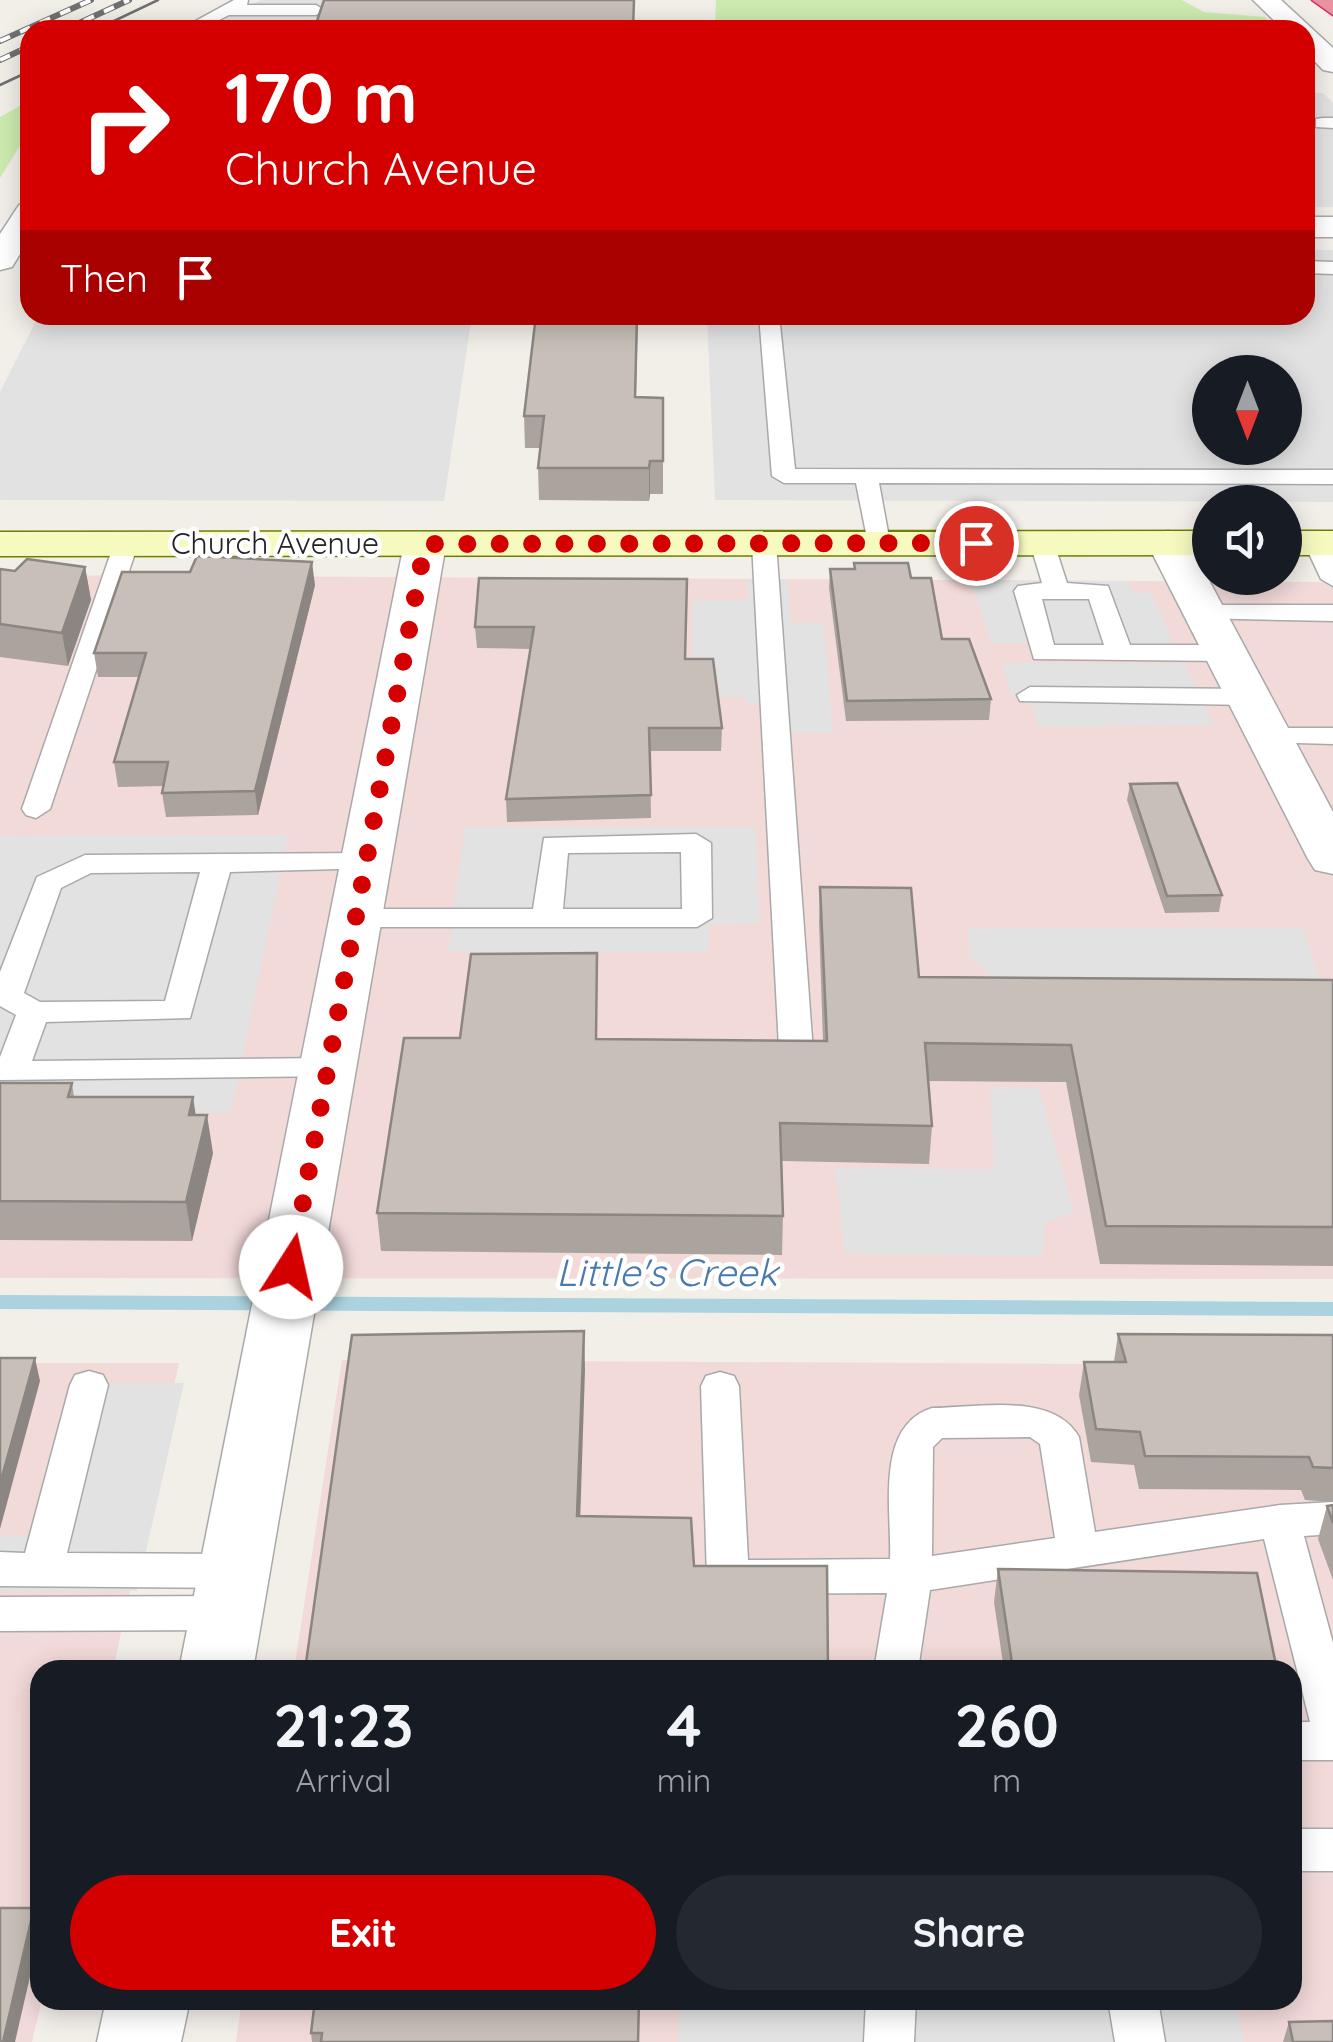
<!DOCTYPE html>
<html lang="en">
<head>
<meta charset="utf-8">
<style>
  :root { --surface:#171b24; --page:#242831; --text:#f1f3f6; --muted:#9ea1a6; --accent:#d40000 }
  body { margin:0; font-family:Quicksand,sans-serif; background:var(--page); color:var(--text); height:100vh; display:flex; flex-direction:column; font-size:38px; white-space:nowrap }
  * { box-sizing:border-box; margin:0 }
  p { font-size:32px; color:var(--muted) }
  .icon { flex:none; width:55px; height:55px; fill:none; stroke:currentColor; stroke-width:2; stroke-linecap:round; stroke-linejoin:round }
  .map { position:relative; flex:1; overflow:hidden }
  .details { position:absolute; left:30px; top:1660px; width:1272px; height:350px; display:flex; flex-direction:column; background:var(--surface); border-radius:30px; box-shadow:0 5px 25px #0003 }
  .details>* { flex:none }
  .guide { position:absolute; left:20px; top:20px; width:1295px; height:305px; border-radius:30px; box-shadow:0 5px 25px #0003; background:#d40000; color:#fff; overflow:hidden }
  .needle { width:65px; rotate:180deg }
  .fabs { position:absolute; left:1192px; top:355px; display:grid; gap:20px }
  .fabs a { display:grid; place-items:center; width:110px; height:110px; border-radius:50%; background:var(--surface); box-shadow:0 5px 25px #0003; font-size:50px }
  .pin { position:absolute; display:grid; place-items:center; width:85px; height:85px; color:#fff; margin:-42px; border:5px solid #fff; border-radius:50%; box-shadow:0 2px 10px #0007 }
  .me { position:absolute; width:110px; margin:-55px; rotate:10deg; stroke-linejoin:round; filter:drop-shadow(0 0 8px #0008) }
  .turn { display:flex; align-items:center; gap:35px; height:210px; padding:0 40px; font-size:45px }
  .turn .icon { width:130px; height:130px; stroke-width:2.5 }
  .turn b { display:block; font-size:70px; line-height:85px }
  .then { display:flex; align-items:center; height:95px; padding:0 40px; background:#0003; gap:20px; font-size:38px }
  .eta { display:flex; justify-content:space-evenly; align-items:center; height:170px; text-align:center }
  .eta b { font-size:60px; font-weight:800; line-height:70px }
  .primary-button { display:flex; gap:20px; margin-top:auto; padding:20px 40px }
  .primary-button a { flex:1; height:115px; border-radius:60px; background:var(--accent); color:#fff; font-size:40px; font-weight:800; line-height:115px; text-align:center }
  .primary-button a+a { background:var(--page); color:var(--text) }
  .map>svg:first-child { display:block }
  .commercial { fill:#f2dad9 }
  .grass { fill:#cdebb0 }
  .parking { fill:#e2e2e2; fill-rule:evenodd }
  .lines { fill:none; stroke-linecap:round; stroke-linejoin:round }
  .stream { fill:#aad3df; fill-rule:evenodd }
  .lane-casing { stroke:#a9a9a9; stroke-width:3 }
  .street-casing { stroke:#a9a9a9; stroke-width:3 }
  .secondary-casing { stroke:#707d05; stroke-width:3 }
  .highway-casing { stroke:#dc2a67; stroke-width:3 }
  .lane { fill:#fff; fill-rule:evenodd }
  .street { fill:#fff; fill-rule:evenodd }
  .secondary { fill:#f7fabf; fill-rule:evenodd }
  .highway { fill:#e892a2; fill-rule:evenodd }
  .tram { stroke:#707070; stroke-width:2.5 }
  .rail-casing { stroke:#707070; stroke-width:6 }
  .rail { stroke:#fff; stroke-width:4; stroke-dasharray:11; stroke-linecap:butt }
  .wall { fill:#aba49e }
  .shaded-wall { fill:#8b8681 }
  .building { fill:#c7bfb8; stroke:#8b8681; stroke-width:2.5 }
  .route { stroke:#d40000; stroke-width:18; stroke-dasharray:0 32.4 }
  .labels { text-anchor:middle; stroke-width:9; stroke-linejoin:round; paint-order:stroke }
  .far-street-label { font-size:30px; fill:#222; stroke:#fff }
  .water-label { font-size:38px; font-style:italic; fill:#4a7aab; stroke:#fff }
</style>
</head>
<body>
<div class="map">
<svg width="1333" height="2042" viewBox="0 0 1333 2042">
  <rect width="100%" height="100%" fill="#f2efe9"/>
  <!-- commercial -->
  <g class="commercial">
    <polygon points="0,575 1333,582 1333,1279 0,1278"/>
    <polygon points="342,1360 1333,1365 1333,2042 236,2042 242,2000 1292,2000 1292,1670 294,1670"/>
    <polygon points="0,1363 179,1363 113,1670 40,1670 42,2000 32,2042 0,2042"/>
  </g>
  <!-- grass -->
  <g class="grass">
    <polygon points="716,0 1182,0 1204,12 1265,17 1276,30 777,30 715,27"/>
    <polygon points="30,100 30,129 0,178 0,117"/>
  </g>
  <!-- parking -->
  <g class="parking">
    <polygon points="261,0 326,0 314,30 203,30"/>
    <polygon points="1305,93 1323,93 1333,103 1333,207 1305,207"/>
    <path d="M1305,250H1333V502L715,500L707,315H1305ZM1210,372H1285V448H1210Z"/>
    <polygon points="39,315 472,315 444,501 0,500 0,392"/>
    <polygon points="748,580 788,580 790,623 824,623 833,733 761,732 759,705 747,703 746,697 720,697 719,680 693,680 693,599 748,600"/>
    <polygon points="1127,581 1133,592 1152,593 1173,643 991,643 971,582"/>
    <polygon points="1002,663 1185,664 1214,725 1038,727 1033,707 1011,696"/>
    <polygon points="465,827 755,827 760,923 708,925 709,952 448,952"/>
    <polygon points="288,835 231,1113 0,1114 0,1000 10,968 0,968 0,836"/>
    <polygon points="968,928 1303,928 1329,1008 1004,986 970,958"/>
    <polygon points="990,1087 1039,1088 1074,1213 1044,1222 1043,1256 845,1254 835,1168 994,1169"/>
    <polygon points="109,1383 184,1383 137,1591 0,1591 0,1536 71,1536"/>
    <polygon points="680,2000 1236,2000 1244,2042 678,2042"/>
  </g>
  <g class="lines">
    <!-- stream -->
    <polygon class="stream" points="0,1295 1333,1302 1333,1316 0,1309"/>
    <!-- lane casing -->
    <g class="lane-casing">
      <g id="lane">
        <polygon points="234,0 248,0 247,5 316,5 324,10 316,15 229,15 199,30 179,30"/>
        <polygon points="1322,118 1333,118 1333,128 1316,127 1316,119"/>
        <polygon points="1305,261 1333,262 1333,274 1305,273"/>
        <polygon points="759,315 779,315 795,469 1333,470 1333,484 879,483 890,543 887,548 869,548 856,483 784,483 772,476"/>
        <polygon points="764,536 776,543 814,1066 809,1073 785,1073 780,1066 752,543"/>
        <path d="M1042,536L1054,543L1067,583L1108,586L1130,645H1225L1238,653L1225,661L1034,659L1014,591L1018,586L1042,583L1030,543ZM1042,599H1089L1104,645H1054Z"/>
        <polygon points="1316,536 1325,538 1333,553 1333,586 1321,579 1304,543"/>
        <polygon points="126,537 138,544 50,809 36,818 26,815 22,809 114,544"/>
        <polygon points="1204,605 1333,605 1333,621 1195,618 1191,613"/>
        <polygon points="1030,687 1248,689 1261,697 1248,705 1020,701 1017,695"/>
        <polygon points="1268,728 1333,728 1333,744 1258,742 1254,736"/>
        <path d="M696,834L711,843L712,918L697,927H356L341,918L356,909H533L544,838ZM681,852L682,909H563L568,853Z"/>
        <path d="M366,853L377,856L381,862L377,868L230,872L190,1018L46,1022L32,1061L328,1058L340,1062L345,1069L340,1076L0,1080V1057L16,1015L0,1006V972L37,877L85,855ZM200,872L165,1001L40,1002L24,993L61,888L91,873Z"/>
        <polygon points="89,1371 103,1375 108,1385 67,1553 234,1554 249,1559 255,1571 249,1583 234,1588 0,1586 0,1552 25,1553 70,1385 75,1375"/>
        <path d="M720,1372L734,1376L739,1386L748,1560L890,1559C892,1512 874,1426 932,1408C976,1408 1053,1391 1079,1437L1095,1532L1280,1505L1333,1502V1534L1304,1536L1333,1643V1760H1292V1722H1310L1264,1539L930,1590L918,1670H874L887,1593L728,1594L713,1589L707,1577L701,1386L706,1376ZM1030,1437L1040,1444L1055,1538L932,1556L933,1447L942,1438Z"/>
        <polygon points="226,1596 241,1601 247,1613 241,1625 226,1630 0,1631 0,1597"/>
        <rect x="1292" y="1829" width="41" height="42"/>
        <polygon points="866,2000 916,2000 914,2042 864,2042"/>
        <polygon points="1108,2000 1158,2000 1165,2042 1115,2042"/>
      </g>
    </g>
    <!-- street casing -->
    <g class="street-casing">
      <g id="street">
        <polygon points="1253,0 1281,0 1333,48 1333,72 1323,70 1305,51 1305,30 1284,30"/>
        <polygon points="30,202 30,238 12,267 0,270 0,234 19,205"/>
        <rect x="1305" y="217" width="28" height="20"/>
        <polygon points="1168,531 1183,534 1189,543 1333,812 1333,874 1315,870 1308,859 1147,543 1153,534"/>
        <polygon points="425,532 440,535 446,544 253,1670 179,1670 404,544 410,535"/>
        <polygon points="106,2000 190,2000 181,2042 97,2042"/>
      </g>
    </g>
    <!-- secondary casing -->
    <g class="secondary-casing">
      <g id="secondary">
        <polygon points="1210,531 1210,555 0,556 0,532"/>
        <rect x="1285" y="531" width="48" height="24"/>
      </g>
    </g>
    <!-- highway casing -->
    <g class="highway-casing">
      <polygon id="highway" points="1312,0 1333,0 1333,15"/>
    </g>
    <!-- lane -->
    <use href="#lane" class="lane"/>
    <!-- street -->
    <use href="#street" class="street"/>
    <!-- secondary -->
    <use href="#secondary" class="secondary"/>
    <!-- highway -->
    <use href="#highway" class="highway"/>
    <!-- tram -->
    <g class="tram">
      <polyline points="95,30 158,0"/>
      <polyline points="0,85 30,71"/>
    </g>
    <!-- rail casing -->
    <g class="rail-casing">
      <g id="rail">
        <polyline points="64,30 129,0"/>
        <polyline points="0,41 91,0"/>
        <polyline points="0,60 30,46"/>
      </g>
    </g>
    <!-- rail -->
    <use href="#rail" class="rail"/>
  </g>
  <!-- wall -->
  <g class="wall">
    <polygon points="536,315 638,315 636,397 663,398 663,494 650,494 649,501 539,500 538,468 541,448 525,448 524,416"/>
    <polygon points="854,563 911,578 942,639 991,699 989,720 846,721 829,588 830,569 854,569"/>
    <polygon points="85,567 91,600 68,666 0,657 0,569 15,571"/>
    <polygon points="479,578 685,659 722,728 721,751 650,751 651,818 507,822 506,799 530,649 477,648 475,627"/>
    <polygon points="315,585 258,815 166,817 162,793 164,786 118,787 114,762 139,677 98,677 94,653"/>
    <polygon points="1130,784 1222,895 1219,912 1165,913 1127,800"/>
    <polygon points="820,887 919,977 1333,980 1333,1266 1100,1264 1066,1082 928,1081 932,1126 929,1164 782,1161 783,1216 782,1255 381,1251 377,1213 460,1038 597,953 597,1039 823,1041 819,923"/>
    <polygon points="0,1083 72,1083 74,1097 195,1115 213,1153 192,1241 0,1240"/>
    <polygon points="1118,1334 1333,1335 1333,1502 1305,1500 1301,1490 1139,1489 1134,1465 1091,1462 1079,1395 1084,1362 1114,1362"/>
    <polygon points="1333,1505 1333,1580 1318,1539 1327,1506"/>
    <polygon points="998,1569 1277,1670 1004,1670 994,1602"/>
    <polygon points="1289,2022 1333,2042 1283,2042"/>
    <polygon points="311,2033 639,2042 312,2042"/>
  </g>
  <!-- shaded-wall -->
  <g class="shaded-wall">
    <polygon points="650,461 650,494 649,501 649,468"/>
    <polygon points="312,562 315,585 258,815 255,791"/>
    <polygon points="85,567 91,600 68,666 62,633"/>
    <polygon points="193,1097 199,1136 189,1115"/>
    <polygon points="207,1115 213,1153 192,1241 186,1202"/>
    <polygon points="584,1331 585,1370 579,1555 577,1516"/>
    <polygon points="35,1358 40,1381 0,1529 0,1484"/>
    <polygon points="34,1908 40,1933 15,2042 3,2042"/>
  </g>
  <!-- building -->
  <g class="building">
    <polygon points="324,0 634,0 633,30 314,30"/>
    <polygon points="536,315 637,315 635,397 663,398 663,461 650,461 649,468 538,468 544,416 524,416"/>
    <polygon points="197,556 312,562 255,791 162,793 168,762 114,762 146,653 94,653 122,572 190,572"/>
    <polygon points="27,559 85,567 62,633 0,624 0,569 15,571"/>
    <polygon points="854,563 908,563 911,578 931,578 942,639 969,639 991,699 847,701 830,569 855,569"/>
    <polygon points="479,578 687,579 685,659 713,659 722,728 649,728 651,795 506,799 534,627 475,627"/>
    <polygon points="1177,783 1222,895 1167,896 1130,784"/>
    <polygon points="820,887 911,888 919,977 1333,980 1333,1227 1106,1226 1071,1045 925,1043 932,1126 780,1123 783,1216 377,1213 404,1038 460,1038 471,954 597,953 596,1039 827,1041"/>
    <polygon points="0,1083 72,1083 68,1097 193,1097 189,1115 207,1115 186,1202 0,1201"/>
    <polygon points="584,1331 577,1516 691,1518 694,1566 827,1566 828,1670 305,1670 352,1335"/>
    <polygon points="1118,1334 1333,1335 1333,1468 1313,1467 1309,1457 1145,1456 1140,1432 1096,1429 1084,1362 1126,1362"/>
    <polygon points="0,1358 35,1358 0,1484"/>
    <polygon points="1333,1505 1333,1523 1327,1506"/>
    <polygon points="998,1569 1257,1573 1277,1670 1013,1670"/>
    <polygon points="0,1908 34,1908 3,2042 0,2042"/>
    <polygon points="315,2000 639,2000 638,2042 321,2042 322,2033 311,2033"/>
    <polygon points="1333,2021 1333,2042 1293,2042 1289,2022"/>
  </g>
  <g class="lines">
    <!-- route -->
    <polyline class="route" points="291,1267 425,544 976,543"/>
  </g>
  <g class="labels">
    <!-- far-street labels -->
    <g class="far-street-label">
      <text x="275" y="554">Church Avenue</text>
    </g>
    <!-- water labels -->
    <g class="water-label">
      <text x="667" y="1286">Little's Creek</text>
    </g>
  </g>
</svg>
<div class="fabs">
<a><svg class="needle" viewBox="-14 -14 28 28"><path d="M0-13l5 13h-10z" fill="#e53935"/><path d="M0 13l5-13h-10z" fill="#9ea1a6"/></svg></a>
<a><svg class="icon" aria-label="sound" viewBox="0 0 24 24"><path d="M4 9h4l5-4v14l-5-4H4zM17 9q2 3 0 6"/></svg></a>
</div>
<div class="pin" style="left:976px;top:543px;background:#d93025"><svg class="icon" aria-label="arrive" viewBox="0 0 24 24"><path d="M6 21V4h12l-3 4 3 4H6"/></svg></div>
<svg class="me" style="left:291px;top:1267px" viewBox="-20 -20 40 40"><circle r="19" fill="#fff"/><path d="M0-13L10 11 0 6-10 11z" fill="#d40000"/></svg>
<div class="guide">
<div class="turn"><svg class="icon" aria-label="right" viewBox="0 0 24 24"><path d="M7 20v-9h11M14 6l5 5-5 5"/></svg><div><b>170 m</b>Church Avenue</div></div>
<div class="then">Then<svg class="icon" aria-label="arrive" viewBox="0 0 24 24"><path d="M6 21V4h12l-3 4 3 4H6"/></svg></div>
</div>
<section class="details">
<div class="eta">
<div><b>21:23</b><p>Arrival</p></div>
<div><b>4</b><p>min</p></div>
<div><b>260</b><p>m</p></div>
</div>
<div class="primary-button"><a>Exit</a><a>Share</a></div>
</section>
</div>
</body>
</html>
